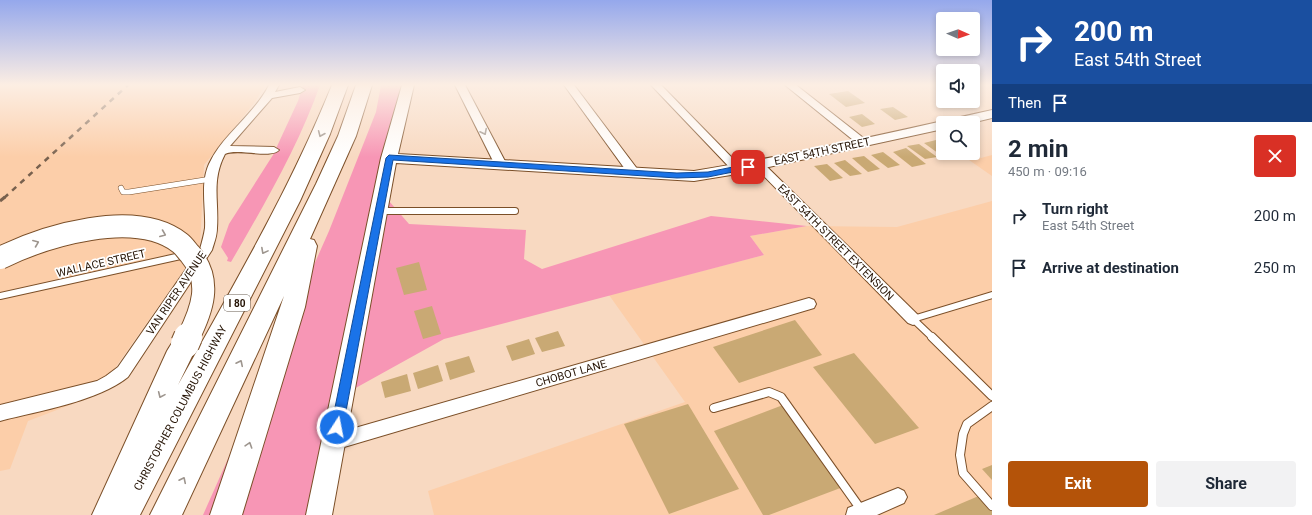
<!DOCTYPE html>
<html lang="en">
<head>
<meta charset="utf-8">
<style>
  :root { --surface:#fff; --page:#f2f2f3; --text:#1f2937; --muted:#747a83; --accent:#b45309 }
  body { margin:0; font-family:Roboto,sans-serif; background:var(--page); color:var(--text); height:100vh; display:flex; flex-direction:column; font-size:15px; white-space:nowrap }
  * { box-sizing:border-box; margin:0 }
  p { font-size:13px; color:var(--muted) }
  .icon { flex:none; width:22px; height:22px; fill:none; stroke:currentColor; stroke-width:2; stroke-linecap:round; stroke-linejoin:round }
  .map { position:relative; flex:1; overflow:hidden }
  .side { display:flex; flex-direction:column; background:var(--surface); width:320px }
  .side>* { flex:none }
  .guide { background:#1a4fa0; color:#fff; overflow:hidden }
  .needle { width:26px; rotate:92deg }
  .buttons { position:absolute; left:936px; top:12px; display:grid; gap:8px }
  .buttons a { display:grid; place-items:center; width:44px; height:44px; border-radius:4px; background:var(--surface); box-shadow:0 2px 6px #0003; font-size:20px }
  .pin { position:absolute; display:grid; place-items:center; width:34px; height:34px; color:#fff; margin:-17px; border-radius:8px; box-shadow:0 2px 6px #0006 }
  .me { position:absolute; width:44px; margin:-22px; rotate:11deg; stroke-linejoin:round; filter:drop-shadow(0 0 3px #0008) }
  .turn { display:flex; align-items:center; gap:14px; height:84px; padding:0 16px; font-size:18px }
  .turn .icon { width:52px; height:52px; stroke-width:2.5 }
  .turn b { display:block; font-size:28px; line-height:34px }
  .then { display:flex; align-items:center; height:38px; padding:0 16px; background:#0003; gap:8px; font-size:15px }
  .round { display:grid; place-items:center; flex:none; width:42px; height:42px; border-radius:4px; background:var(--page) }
  .summary { display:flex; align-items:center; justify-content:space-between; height:68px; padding:0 16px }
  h1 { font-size:24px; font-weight:700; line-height:30px }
  .primary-button { display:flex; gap:8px; margin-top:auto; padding:8px 16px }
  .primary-button a { flex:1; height:46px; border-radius:4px; background:var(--accent); color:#fff; font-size:16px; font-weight:700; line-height:46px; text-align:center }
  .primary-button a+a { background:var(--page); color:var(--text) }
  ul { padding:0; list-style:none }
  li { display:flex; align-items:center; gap:12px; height:52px; padding:0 16px }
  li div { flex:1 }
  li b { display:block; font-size:15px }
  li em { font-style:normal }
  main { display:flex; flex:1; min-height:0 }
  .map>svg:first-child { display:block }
  .built { fill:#fccea9 }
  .green { fill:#f796b5 }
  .building { fill:#c9a974 }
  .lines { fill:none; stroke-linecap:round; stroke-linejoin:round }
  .lane-far2-casing { stroke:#7b4f28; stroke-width:6 }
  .lane-far1-casing { stroke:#7b4f28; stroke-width:8 }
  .lane-casing { stroke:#7b4f28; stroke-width:10 }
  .street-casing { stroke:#7b4f28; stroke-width:2 }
  .secondary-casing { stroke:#7b4f28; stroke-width:2 }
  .highway-casing { stroke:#7b4f28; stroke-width:2 }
  .lane-far2 { stroke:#fff; stroke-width:5 }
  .lane-far1 { stroke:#fff; stroke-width:6 }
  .lane { stroke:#fff; stroke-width:8 }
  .street { fill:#fff; fill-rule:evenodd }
  .secondary { fill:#fff; fill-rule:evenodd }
  .highway { fill:#fff; fill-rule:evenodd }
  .rail-far1 { stroke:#78614e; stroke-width:2.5; stroke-dasharray:5.5 5.5; stroke-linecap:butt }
  .rail { stroke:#78614e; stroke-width:3; stroke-dasharray:7 7; stroke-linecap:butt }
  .highway-bridge-far1-casing { stroke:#7b4f28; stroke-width:24; stroke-linecap:butt }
  .highway-bridge-casing { stroke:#7b4f28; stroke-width:30; stroke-linecap:butt }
  .highway-bridge-far1 { stroke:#fff; stroke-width:22 }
  .highway-bridge { stroke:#fff; stroke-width:28 }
  .oneway { stroke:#9d958e }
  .route { fill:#1a73e8; stroke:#114b97 }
  .labels { text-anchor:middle; stroke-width:3.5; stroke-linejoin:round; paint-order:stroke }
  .shield { fill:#fff; stroke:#665a4f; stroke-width:1 }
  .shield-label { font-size:10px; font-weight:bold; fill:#251304 }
  .street-label { font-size:11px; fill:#251304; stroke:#fff }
</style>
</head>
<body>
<main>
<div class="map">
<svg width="992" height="515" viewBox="0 0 992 515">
  <rect width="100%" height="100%" fill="#f8d9c1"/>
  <!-- built -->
  <g class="built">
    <polygon points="0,85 265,85 255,102 204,165 200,247 96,395 28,421 10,469 0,471"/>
    <polygon points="973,152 981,158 992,155 992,176 959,153"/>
    <polygon points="992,201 992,515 434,515 428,491 685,402 609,295 764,255 750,236 807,226 897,227"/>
  </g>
  <!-- green -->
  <g class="green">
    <path d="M303,85H320C299,145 263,207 231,262L227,261L228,258L221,247L229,224L273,155L298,101Z"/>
    <polygon points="381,85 404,85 382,193 409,224 526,230 524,259 542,269 711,216 807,226 750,236 764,255 444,339 343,395 319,515 203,515 329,231 376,112"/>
  </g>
  <!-- building -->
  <g class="building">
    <polygon points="848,91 865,103 846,107 829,94"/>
    <polygon points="893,107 908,117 895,120 880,109"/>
    <polygon points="862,114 875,124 862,127 849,117"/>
    <polygon points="936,140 943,145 943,153 952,154 942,156 924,143"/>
    <polygon points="919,144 937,157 925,159 907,146"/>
    <polygon points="906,148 926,164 912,167 893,152"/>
    <polygon points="883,152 900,165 888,168 871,155"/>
    <polygon points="864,156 880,169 868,172 852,158"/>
    <polygon points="845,160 862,174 850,176 834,163"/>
    <polygon points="827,164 843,178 830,181 814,166"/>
    <polygon points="419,262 427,290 404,295 396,268"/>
    <polygon points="432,306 441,334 423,339 414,311"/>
    <polygon points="795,320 822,355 739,383 713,347"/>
    <polygon points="558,331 565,346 542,352 535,338"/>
    <polygon points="529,339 535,354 512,361 506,346"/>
    <polygon points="854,353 919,428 875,444 813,367"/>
    <polygon points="469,356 475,372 450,380 445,363"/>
    <polygon points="438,365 443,381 418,389 413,373"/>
    <polygon points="407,374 411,391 385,398 381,382"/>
    <polygon points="688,404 739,489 669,514 624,424"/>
    <polygon points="783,405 843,487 769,515 763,515 714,431"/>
    <polygon points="992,465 992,480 982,469"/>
    <polygon points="981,495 992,508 992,515 934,515"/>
  </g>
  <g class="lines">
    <!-- lane-far2 casing -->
    <g class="lane-far2-casing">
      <polyline id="lane-far2" points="121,188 123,192 129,192 211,179"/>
    </g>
    <!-- lane-far1 casing -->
    <g class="lane-far1-casing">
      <g id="lane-far1">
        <polyline points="381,211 515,211"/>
        <polyline points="0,296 185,255"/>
        <polyline points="933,338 913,319 992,295"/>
      </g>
    </g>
    <!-- lane casing -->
    <g class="lane-casing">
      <g id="lane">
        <polyline points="932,337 992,396"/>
        <polyline points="992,406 967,424 963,434 960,455 963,473 992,506"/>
        <polyline points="714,408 769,392 781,397 862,511"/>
      </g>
    </g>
    <!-- street casing -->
    <g class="street-casing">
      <g id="street">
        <path d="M269,85H279L275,92L300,87L305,90L300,93L272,98L230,146L274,147L279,150C272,159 237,148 225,154C211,181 219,200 217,228C217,236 214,243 212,250L128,377C99,401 38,411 0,421V405L97,381L106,376L118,367L200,249C202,242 204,235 205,228C206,207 200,184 209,164C223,134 254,115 269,85Z"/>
        <polygon points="455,85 465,85 507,165 505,167 497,167 495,165"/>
        <polygon points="564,85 574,85 638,170 640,173 638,176 630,176"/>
        <polygon points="651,85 661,85 741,167 743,169 741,171 733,171"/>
        <polygon points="785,85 796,85 866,140 867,142 866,144 858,144"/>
        <polygon points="758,161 762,162 918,315 920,319 918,323 913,325 908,323 754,166 753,164"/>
        <polygon points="809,298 814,300 816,304 814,308 334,450 328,448 326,442 328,436 334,434"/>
        <polygon points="898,488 904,491 907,497 904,503 877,515 846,515 848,508"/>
      </g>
    </g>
    <!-- secondary casing -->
    <g class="secondary-casing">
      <path id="secondary" d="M402,85H414L398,154L694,171C794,155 894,132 992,110V118L971,123H943V129L737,174L694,181L396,163L332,515H306L381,158Z"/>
    </g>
    <!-- highway casing -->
    <g class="highway-casing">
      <g id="highway">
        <path d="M332,85H348L330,134L300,201L140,515H92L167,351C175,338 177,331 194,336L198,344L178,385C233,286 290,189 332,85Z"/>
        <polygon points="356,85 372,85 356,136 310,239 314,240 317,246 305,307 242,515 210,515 284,296 182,515 150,515 316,184 338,136"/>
      </g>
    </g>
    <!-- lane-far2 -->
    <use href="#lane-far2" class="lane-far2"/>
    <!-- lane-far1 -->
    <use href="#lane-far1" class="lane-far1"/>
    <!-- lane -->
    <use href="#lane" class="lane"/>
    <!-- street -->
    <use href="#street" class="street"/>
    <!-- secondary -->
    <use href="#secondary" class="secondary"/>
    <!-- highway -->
    <use href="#highway" class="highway"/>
    <!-- rail-far1 -->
    <polyline class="rail-far1" points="4,198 128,85"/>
    <!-- rail -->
    <polyline class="rail" points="0,201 5,197"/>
    <!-- highway-bridge-far1 casing -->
    <g class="highway-bridge-far1-casing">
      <path id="highway-bridge-far1" d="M0,258C45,236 135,208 180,243C184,246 187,251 190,254C213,281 202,310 188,338"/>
    </g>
    <!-- highway-bridge casing -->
    <g class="highway-bridge-casing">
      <polyline id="highway-bridge" points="185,344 188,337"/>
    </g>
    <!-- highway-bridge-far1 -->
    <use href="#highway-bridge-far1" class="highway-bridge-far1"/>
    <!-- highway-bridge -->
    <use href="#highway-bridge" class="highway-bridge"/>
  </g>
  <!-- one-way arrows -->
  <defs><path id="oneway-chevron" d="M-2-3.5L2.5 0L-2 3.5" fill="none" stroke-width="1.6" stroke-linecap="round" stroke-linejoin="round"/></defs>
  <g class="oneway">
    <use href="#oneway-chevron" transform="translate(484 132) rotate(63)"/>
    <use href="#oneway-chevron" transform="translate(321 134) rotate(113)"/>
    <use href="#oneway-chevron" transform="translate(163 234) rotate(22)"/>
    <use href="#oneway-chevron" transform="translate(36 243) rotate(-22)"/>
    <use href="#oneway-chevron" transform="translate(264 251) rotate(118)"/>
    <use href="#oneway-chevron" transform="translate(240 363) rotate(-64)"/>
    <use href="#oneway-chevron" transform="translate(161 395) rotate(114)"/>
    <use href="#oneway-chevron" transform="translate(249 445) rotate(-72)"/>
    <use href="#oneway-chevron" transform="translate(183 480) rotate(-64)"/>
  </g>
  <!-- sky -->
  <linearGradient id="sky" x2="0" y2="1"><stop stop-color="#95a8ec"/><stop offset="0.54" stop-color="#fceee3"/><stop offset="1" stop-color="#fceee3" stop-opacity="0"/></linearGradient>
  <rect width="992" height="157" fill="url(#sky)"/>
  <!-- route -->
  <polygon class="route" points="389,155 677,173 708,172 748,164 752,167 748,169 708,177 677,178 393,160 343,427 341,431 337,432 333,431 331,427 386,158"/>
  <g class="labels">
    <!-- shield labels -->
    <rect class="shield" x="224" y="295" width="26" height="16" rx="3"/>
    <g class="shield-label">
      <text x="237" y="307">I 80</text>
    </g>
    <!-- street labels -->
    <g class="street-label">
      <text transform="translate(822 151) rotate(-12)" y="4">EAST 54TH STREET</text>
      <text transform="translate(836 242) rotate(45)" y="4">EAST 54TH STREET EXTENSION</text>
      <text transform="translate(101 263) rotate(-13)" y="4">WALLACE STREET</text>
      <text transform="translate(176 293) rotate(-56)" y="4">VAN RIPER AVENUE</text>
      <text transform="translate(571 373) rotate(-16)" y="4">CHOBOT LANE</text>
      <text transform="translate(180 408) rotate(-62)" y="4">CHRISTOPHER COLUMBUS HIGHWAY</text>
    </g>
  </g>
</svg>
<div class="buttons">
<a><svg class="needle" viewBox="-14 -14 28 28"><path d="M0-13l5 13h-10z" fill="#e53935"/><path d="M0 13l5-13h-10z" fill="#747a83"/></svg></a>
<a><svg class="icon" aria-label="sound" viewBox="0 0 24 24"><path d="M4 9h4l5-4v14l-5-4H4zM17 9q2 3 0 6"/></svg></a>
<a><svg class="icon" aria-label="search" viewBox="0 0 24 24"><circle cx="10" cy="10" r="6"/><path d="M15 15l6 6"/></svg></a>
</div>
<div class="pin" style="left:748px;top:167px;background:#d93025"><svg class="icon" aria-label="arrive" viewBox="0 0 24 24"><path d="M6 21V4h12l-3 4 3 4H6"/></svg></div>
<svg class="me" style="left:337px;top:427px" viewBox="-20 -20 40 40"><circle r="17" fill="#1a73e8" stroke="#fff" stroke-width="3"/><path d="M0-11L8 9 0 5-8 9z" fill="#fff"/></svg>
</div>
<section class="side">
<div class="guide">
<div class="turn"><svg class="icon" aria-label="right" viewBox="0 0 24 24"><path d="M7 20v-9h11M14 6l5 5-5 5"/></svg><div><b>200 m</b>East 54th Street</div></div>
<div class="then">Then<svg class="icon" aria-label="arrive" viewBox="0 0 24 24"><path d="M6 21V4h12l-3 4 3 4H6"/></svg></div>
</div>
<div class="summary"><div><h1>2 min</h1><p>450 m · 09:16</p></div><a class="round" style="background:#d93025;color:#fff"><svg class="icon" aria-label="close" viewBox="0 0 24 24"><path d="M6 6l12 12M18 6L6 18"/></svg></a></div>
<ul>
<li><svg class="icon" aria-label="right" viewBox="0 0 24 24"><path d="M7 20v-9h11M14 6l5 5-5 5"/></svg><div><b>Turn right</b><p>East 54th Street</p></div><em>200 m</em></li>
<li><svg class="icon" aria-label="arrive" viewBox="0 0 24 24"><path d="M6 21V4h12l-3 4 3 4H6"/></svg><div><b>Arrive at destination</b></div><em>250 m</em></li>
</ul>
<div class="primary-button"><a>Exit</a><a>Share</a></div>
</section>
</main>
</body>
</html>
